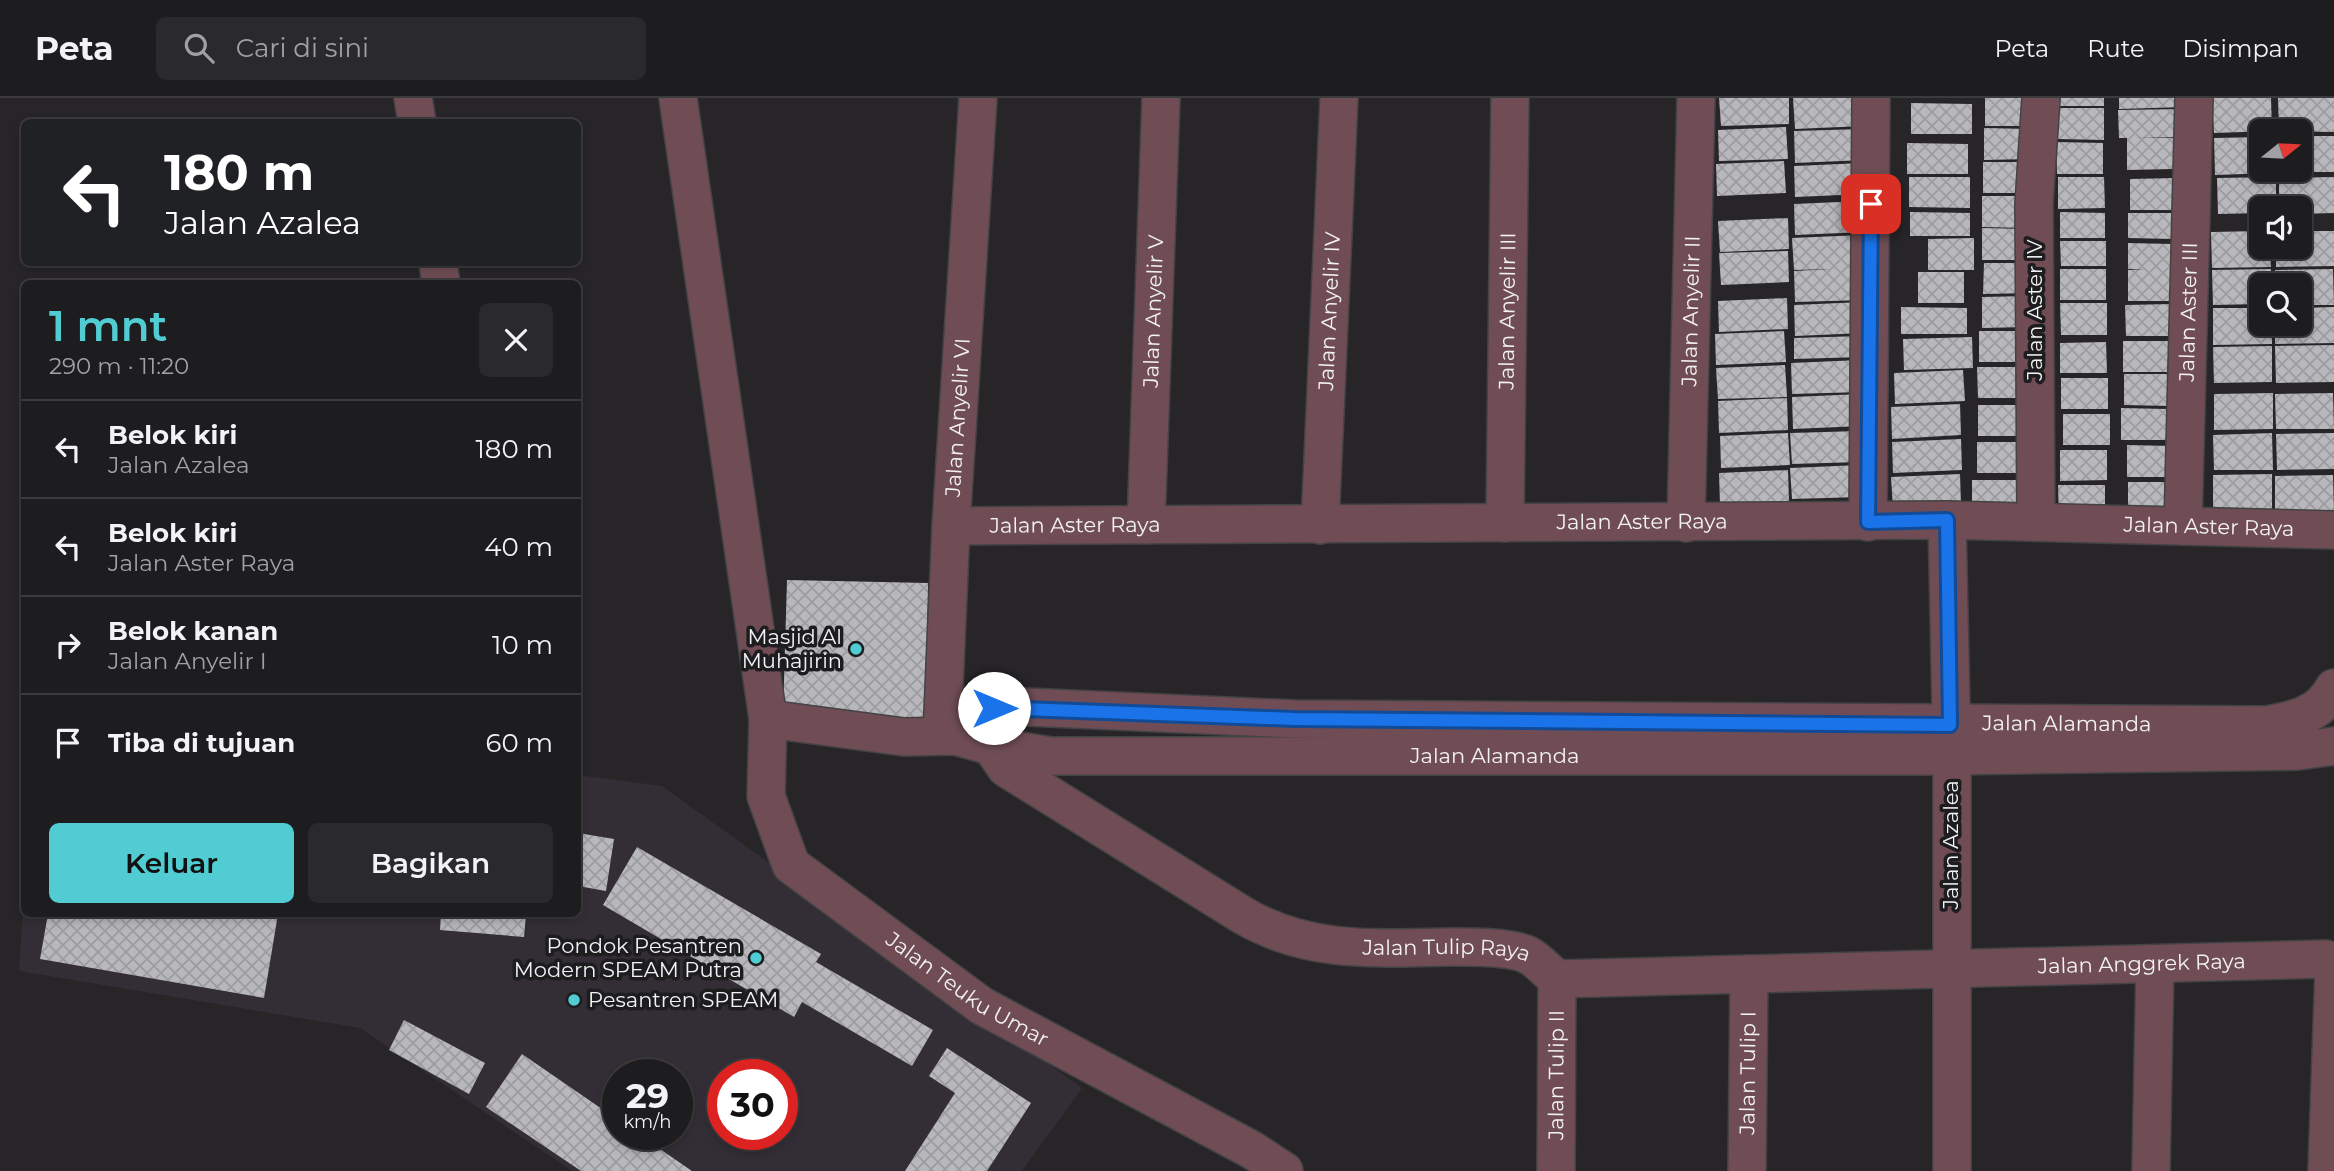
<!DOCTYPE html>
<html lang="id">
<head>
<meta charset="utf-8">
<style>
  :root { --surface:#1d1c1e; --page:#2a292b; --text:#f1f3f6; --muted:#a0a1a4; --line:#3b3a3c; --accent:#51ccd3 }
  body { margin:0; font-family:Montserrat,sans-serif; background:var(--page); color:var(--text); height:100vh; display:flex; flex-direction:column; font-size:26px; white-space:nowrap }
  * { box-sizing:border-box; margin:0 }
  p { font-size:23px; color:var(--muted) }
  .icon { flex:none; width:38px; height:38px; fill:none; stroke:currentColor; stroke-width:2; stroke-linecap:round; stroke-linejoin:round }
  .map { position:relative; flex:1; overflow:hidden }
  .side { position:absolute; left:21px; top:182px; width:560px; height:637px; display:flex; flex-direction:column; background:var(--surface); border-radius:10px; box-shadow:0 4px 10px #0003,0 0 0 2px var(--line) }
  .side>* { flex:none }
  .guide { position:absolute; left:21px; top:21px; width:560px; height:147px; border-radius:10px; box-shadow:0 4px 10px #0003,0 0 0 2px var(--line); background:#202124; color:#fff; overflow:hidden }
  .needle { width:46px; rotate:72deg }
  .tools { position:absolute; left:2249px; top:21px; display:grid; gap:14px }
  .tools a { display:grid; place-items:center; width:63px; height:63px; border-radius:10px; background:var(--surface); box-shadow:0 4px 10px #0003,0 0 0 2px var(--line); font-size:35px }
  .speed { position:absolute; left:602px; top:961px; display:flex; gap:14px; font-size:35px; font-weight:700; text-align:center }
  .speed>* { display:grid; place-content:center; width:91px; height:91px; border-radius:50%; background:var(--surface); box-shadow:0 4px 10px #0003,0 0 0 2px var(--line); line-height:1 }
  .speed small { font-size:18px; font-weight:400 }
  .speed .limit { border:10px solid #d22; background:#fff; color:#111 }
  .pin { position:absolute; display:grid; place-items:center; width:60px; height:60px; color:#fff; margin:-30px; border-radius:14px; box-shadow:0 4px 10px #0006 }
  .me { position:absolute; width:77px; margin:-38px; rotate:90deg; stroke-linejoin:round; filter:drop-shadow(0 0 5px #0008) }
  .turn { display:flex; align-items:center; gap:24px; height:147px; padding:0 28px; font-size:32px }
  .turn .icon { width:91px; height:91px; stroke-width:2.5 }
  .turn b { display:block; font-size:49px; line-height:60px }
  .round { display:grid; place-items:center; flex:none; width:74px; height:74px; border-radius:10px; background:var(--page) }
  .overview { display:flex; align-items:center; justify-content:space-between; height:119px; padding:0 28px }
  h1 { font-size:42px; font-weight:600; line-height:52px; color:var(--accent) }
  .action { display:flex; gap:14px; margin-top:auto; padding:14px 28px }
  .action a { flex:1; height:80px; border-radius:10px; background:var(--accent); color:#111; font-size:28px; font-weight:600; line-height:80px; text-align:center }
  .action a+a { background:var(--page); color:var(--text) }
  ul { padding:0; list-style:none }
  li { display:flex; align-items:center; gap:21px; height:98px; padding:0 28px; border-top:2px solid var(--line) }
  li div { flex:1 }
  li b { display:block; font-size:26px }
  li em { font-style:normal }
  header { display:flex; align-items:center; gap:42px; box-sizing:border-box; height:98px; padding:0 35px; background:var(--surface); border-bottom:2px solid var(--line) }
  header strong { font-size:33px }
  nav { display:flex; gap:38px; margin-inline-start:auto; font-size:24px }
  .search { width:490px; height:63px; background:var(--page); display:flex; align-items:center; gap:18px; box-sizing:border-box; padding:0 24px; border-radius:10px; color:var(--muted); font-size:26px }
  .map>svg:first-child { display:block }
  .built { fill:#332e36; fill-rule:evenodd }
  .building { fill:url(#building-cross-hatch) }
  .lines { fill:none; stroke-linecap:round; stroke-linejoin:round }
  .street-casing { stroke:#434244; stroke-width:40 }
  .street { stroke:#704d55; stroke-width:37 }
  .route-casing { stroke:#114b97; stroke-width:18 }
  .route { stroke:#1a73e8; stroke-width:12 }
  .poi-dot { fill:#51ccd3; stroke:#1d1c1e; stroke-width:2.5 }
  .labels { text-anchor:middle; stroke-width:7; stroke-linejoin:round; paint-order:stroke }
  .street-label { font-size:21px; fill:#f2f1f3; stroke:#1d1c1e }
  .poi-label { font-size:21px; fill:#f2f1f3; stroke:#1d1c1e; text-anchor:end }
</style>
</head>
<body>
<header>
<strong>Peta</strong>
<div class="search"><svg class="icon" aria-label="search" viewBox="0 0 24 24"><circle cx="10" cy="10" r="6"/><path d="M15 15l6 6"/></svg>Cari di sini</div>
<nav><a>Peta</a><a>Rute</a><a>Disimpan</a></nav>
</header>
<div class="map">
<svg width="2334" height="1073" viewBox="0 0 2334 1073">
  <defs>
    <pattern id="building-cross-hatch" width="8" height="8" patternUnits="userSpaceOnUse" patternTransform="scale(1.75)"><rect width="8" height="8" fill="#b8b8bc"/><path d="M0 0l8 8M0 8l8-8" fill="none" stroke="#9c9c9f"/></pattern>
  </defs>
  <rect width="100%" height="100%" fill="#272528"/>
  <!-- built -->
  <path class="built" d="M578,677L662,688L1082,990L1022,1073H572L360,930L19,873L24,799V816H578ZM618,976H677V1036H618ZM723,976H782V1036H723Z"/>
  <!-- building -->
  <g class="building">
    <polygon points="1719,0 1789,0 1789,26 1721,28"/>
    <polygon points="1793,0 1863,0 1864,28 1795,31"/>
    <rect x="1985" y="0" width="47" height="28"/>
    <rect x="2059" y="0" width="45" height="8"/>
    <polygon points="2119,0 2185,0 2185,9 2119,11"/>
    <polygon points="2212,0 2271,0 2272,33 2214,35"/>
    <polygon points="2278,0 2334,0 2334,34 2279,33"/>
    <polygon points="1911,5 1972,6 1972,36 1911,36"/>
    <polygon points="2058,10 2104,10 2104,42 2058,41"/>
    <polygon points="2184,11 2184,39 2136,40 2173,40 2173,71 2127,72 2127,40 2119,40 2118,12"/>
    <polygon points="1786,29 1788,61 1719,63 1718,32"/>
    <polygon points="1984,30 2030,31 2030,61 1984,62"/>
    <polygon points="1863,31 1865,62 1795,65 1794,33"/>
    <polygon points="2300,38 2334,38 2334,74 2280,74 2280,72 2300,72"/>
    <polygon points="2261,39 2261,72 2273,72 2273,75 2215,77 2214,40"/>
    <polygon points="2056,44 2103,45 2103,76 2057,76"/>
    <polygon points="1907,45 1968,46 1968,76 1907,76"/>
    <polygon points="1784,63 1786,95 1717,98 1716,66"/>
    <rect x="1983" y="64" width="46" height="31"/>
    <polygon points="1863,65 1864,96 1795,99 1794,68"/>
    <polygon points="1909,79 1970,79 1970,110 1909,109"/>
    <polygon points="2058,79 2104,79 2105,110 2058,111"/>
    <polygon points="2276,79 2276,110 2261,110 2261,115 2218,116 2217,80"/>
    <polygon points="2334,79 2334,115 2300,116 2300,110 2279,110 2279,80"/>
    <polygon points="2176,80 2177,112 2130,112 2130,81"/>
    <polygon points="1982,98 2028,98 2028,130 1982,129"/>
    <polygon points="1862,103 1864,134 1795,137 1794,106"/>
    <polygon points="1910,114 1970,115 1970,138 1910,138"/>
    <polygon points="2060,114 2105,115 2105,140 2060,140"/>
    <polygon points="2128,115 2174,115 2173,141 2128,140"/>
    <polygon points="1788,120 1789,151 1720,154 1718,123"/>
    <polygon points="1982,130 2029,131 2029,162 1982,162"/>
    <polygon points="2261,133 2261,149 2270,149 2271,169 2212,170 2211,134"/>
    <polygon points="2300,133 2334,133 2334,168 2276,169 2276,149 2300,149"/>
    <polygon points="1862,137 1864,202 1795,204 1794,173 1831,171 1794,172 1792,140"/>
    <polygon points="1974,140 1974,172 1928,172 1928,141"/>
    <polygon points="2060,143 2106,143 2106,168 2061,168"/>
    <polygon points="2128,145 2173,146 2175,203 2128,203 2128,172 2145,171 2128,171"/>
    <polygon points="1788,153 1789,184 1721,187 1719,155"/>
    <polygon points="1984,165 2030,165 2030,195 1983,196"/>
    <rect x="2060" y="171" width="46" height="31"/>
    <polygon points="2271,171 2271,187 2261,187 2261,206 2213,207 2212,172"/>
    <polygon points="2333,171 2334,207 2300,207 2300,187 2275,187 2275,172"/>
    <rect x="1918" y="174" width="46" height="31"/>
    <polygon points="2028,198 2028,229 1982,230 1982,199"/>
    <polygon points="1787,200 1788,231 1719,234 1718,203"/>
    <polygon points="1863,204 1864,235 1795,238 1794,207"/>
    <polygon points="2060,205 2107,205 2107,237 2061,237"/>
    <polygon points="2172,206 2172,238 2126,238 2125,207"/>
    <polygon points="1901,209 1967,210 1967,236 1901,236"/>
    <polygon points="2334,209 2334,245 2275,246 2275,226 2300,226 2300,210"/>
    <polygon points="2213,210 2261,210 2261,226 2272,226 2272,246 2213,247"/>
    <polygon points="1784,233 1786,264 1716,267 1715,236"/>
    <rect x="1979" y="233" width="47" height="31"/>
    <polygon points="1862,238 1862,259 1794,261 1794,240"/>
    <polygon points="1972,239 1973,270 1904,272 1903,241"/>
    <polygon points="2123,243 2169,243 2170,274 2123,274"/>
    <polygon points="2106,244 2107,275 2060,275 2060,245"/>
    <polygon points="2334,247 2334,284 2276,285 2275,248"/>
    <polygon points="2272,248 2272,284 2214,285 2213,249"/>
    <polygon points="1860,262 1862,294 1792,296 1791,265"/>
    <polygon points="1785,267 1787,299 1718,301 1716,270"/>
    <polygon points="1977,269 2024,269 2024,300 1978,300"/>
    <polygon points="1963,272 1965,303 1895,306 1894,275"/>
    <polygon points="2124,276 2170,276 2171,308 2124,307"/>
    <rect x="2061" y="280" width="47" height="31"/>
    <polygon points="2273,295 2273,331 2214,332 2214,296"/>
    <polygon points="2333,295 2334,331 2276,331 2275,296"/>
    <polygon points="1861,296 1862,328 1793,331 1792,299"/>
    <polygon points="1787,300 1788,332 1719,335 1718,303"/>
    <polygon points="1960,306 1961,337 1892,341 1891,309"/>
    <polygon points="1978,307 2024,307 2025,338 1978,338"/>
    <polygon points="2121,310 2167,311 2167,342 2121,342"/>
    <rect x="2063" y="316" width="47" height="31"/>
    <polygon points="1859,333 1860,364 1792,366 1790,335"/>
    <polygon points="1788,335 1790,367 1721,370 1720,338"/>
    <polygon points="2272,335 2273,372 2214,372 2213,337"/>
    <polygon points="2334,335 2334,371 2277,372 2276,336"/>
    <polygon points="1961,341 1962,372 1893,375 1892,344"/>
    <rect x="1977" y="344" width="46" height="31"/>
    <polygon points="2127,347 2173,348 2173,379 2127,379"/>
    <polygon points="2060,352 2107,352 2107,382 2060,383"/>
    <polygon points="1859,367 1860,399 1792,401 1790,370"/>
    <polygon points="1788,372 1789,404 1720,406 1719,375"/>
    <polygon points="1960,376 1961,407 1893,410 1891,379"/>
    <polygon points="2272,376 2272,412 2213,413 2213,377"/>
    <polygon points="2333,377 2334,413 2275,414 2275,378"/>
    <rect x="1972" y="382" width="46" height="31"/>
    <rect x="2128" y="384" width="47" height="31"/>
    <polygon points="2058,387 2105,387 2105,418 2059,418"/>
    <polygon points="787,482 928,485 926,621 783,617"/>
    <polygon points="578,735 614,741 606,793 578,788"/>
    <polygon points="637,749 821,856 816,864 933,932 912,968 802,904 794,919 603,807"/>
    <polygon points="48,816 278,816 264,900 40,861"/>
    <polygon points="441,816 526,816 524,839 440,832"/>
    <polygon points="404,922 485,965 469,996 389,952"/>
    <polygon points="947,950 1031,1005 987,1073 905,1073 955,995 929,978"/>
    <polygon points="522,956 618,1022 618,1036 638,1036 692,1073 581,1073 486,1009"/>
  </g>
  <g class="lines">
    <!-- street casing -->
    <g class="street-casing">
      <g id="street">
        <polyline points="413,0 417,24"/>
        <path id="s1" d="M678,0L768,621L766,698L791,767L982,908L1252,1052L1284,1073"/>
        <polyline points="438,164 441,186"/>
        <polyline points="1947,422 1952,658 1952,1073"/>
        <polyline points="1868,424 1871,0"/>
        <polyline points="2036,424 2034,106 2041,0"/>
        <path id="s2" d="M1505,425L1510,0"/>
        <path id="s3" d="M1686,425L1696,0"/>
        <path id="s4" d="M1146,427L1161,0"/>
        <path id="s5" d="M1320,427L1339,0"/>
        <path id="s6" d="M951,428L1947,422L2334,432"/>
        <path id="s7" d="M2183,428L2194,0"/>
        <path id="s8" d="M986,613L991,648L1006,670L1244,818C1310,856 1375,850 1448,849C1468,849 1510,848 1528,857C1538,862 1548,874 1557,881L2326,861L2331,864L2334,870"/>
        <path id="s9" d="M768,621L904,639L955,638L991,648L1051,658H1952L2298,653L2334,648"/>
        <path id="s10" d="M967,628L986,613L1003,608L1295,621L2266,627C2294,622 2320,617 2334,590"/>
        <path id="s11" d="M942,637L951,428L978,0"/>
        <path id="s12" d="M1556,1073L1557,881"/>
        <path id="s13" d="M1747,1073L1749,876"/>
        <polyline points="2151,1073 2155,866"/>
        <polyline points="2327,1073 2334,871"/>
      </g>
    </g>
    <!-- street -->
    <use href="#street" class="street"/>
  </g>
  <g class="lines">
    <!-- route casing -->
    <g class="route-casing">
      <polyline id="route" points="994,610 1295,621 1950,627 1947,422 1868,424 1871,106"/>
    </g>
    <!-- route -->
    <use href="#route" class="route"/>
  </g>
  <!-- markers -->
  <g class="poi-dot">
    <circle cx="856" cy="551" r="7"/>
    <circle cx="756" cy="860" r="7"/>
    <circle cx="574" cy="902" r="7"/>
  </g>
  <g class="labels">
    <!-- street labels -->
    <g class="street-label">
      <text transform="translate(2035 212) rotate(-90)" y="7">Jalan Aster IV</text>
      <text dy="7" stroke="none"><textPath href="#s5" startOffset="214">Jalan Anyelir IV</textPath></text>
      <text dy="7" stroke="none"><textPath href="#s2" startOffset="212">Jalan Anyelir III</textPath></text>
      <text dy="7" stroke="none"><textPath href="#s3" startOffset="212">Jalan Anyelir II</textPath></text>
      <text dy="7" stroke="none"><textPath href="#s4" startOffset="214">Jalan Anyelir V</textPath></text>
      <text dy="7" stroke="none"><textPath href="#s7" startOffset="214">Jalan Aster III</textPath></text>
      <text dy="7" stroke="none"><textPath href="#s11" startOffset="318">Jalan Anyelir VI</textPath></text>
      <text dy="7" stroke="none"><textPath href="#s6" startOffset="691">Jalan Aster Raya</textPath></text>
      <text dy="7" stroke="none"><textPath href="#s6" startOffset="124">Jalan Aster Raya</textPath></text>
      <text dy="7" stroke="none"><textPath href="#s6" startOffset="1258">Jalan Aster Raya</textPath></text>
      <text dy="7" stroke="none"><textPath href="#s10" startOffset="1106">Jalan Alamanda</textPath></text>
      <text dy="7" stroke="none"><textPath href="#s9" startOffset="730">Jalan Alamanda</textPath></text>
      <text transform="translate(1951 747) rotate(-90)" y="7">Jalan Azalea</text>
      <text dy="7" stroke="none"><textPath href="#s8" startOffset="550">Jalan Tulip Raya</textPath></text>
      <text dy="7" stroke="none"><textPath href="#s8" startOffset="1255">Jalan Anggrek Raya</textPath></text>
      <text dy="7" stroke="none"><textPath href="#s1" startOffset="994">Jalan Teuku Umar</textPath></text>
      <text dy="7" stroke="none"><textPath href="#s13" startOffset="98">Jalan Tulip I</textPath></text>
      <text dy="7" stroke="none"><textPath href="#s12" startOffset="96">Jalan Tulip II</textPath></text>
    </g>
    <!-- poi labels -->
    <g class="poi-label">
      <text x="842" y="546">Masjid Al<tspan x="842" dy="24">Muhajirin</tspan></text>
      <text x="742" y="855">Pondok Pesantren<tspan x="742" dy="24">Modern SPEAM Putra</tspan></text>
      <text x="588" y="909" text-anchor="start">Pesantren SPEAM</text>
    </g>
  </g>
</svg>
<div class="tools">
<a><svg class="needle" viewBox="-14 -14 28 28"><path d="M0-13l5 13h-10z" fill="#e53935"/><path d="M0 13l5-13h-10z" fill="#a0a1a4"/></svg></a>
<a><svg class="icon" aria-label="sound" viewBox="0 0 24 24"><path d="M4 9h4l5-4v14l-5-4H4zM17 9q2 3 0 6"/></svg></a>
<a><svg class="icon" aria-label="search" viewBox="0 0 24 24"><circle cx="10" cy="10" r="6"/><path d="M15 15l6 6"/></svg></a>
</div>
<div class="speed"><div>29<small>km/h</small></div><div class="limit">30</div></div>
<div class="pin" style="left:1871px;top:106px;background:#d93025"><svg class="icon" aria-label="arrive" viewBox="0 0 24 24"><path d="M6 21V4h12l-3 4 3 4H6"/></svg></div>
<svg class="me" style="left:994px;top:610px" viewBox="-20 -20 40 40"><circle r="19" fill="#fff"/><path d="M0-13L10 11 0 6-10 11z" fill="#1a73e8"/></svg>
<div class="guide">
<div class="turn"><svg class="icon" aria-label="left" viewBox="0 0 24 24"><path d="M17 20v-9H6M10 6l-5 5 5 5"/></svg><div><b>180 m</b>Jalan Azalea</div></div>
</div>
<section class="side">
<div class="overview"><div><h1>1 mnt</h1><p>290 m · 11:20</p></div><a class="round"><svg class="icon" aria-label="close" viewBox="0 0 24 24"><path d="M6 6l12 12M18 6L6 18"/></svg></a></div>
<ul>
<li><svg class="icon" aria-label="left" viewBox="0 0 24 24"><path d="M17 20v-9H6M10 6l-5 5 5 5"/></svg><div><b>Belok kiri</b><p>Jalan Azalea</p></div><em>180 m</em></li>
<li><svg class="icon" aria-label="left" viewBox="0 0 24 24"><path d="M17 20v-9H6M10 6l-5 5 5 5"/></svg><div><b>Belok kiri</b><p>Jalan Aster Raya</p></div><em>40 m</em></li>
<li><svg class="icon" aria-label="right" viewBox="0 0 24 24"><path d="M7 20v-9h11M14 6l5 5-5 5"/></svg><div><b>Belok kanan</b><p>Jalan Anyelir I</p></div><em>10 m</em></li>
<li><svg class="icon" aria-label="arrive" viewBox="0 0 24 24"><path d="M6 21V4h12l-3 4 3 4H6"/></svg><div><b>Tiba di tujuan</b></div><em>60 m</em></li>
</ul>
<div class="action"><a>Keluar</a><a>Bagikan</a></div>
</section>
</div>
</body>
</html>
